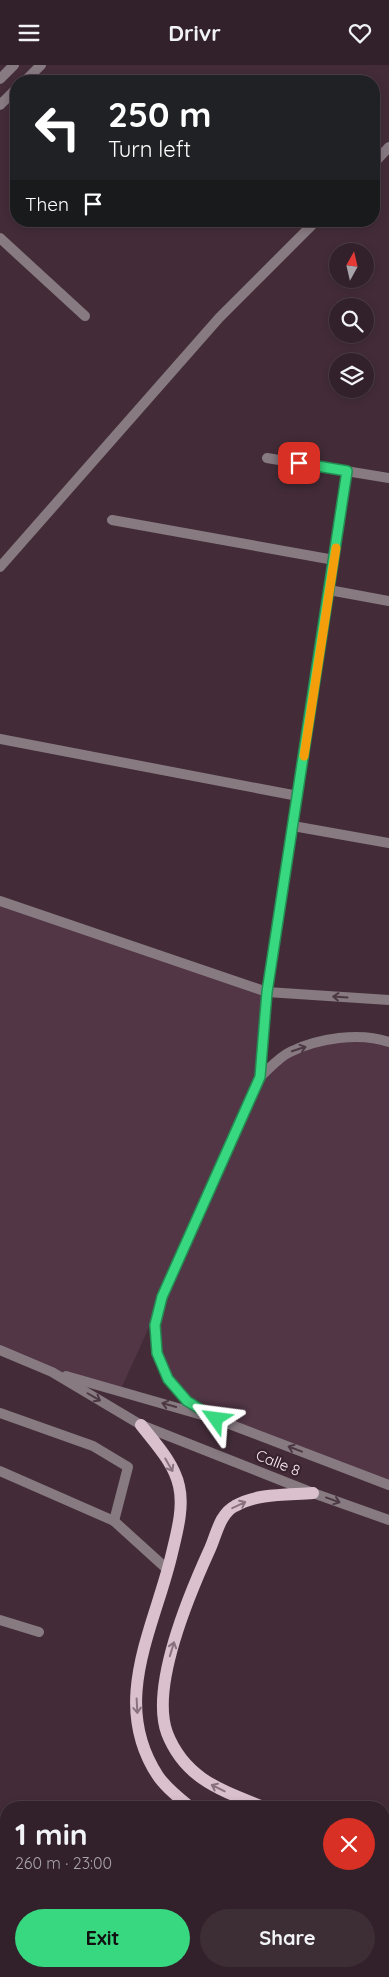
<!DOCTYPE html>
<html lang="en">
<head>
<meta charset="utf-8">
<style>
  :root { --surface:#32212a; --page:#3d2e36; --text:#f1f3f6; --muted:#a8a3a8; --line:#4d3e47; --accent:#38d880 }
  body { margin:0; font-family:Quicksand,sans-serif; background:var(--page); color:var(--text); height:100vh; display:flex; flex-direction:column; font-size:19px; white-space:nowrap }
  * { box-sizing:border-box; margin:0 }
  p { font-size:16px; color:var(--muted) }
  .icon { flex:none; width:28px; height:28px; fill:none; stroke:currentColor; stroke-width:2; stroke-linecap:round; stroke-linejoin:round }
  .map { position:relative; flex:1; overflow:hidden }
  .panel { position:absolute; left:0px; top:1736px; width:390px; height:176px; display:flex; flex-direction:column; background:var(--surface); border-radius:20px 20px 0 0; box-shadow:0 2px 8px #0003,0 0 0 1px var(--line) }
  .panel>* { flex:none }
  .top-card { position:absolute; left:10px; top:10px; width:370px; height:152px; border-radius:20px; box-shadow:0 2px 8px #0003,0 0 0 1px var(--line); background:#202124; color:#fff; overflow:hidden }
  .needle { width:32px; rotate:8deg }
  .tools { position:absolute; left:329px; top:178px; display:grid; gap:10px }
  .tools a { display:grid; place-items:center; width:45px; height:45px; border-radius:50%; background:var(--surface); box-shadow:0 2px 8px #0003,0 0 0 1px var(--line); font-size:25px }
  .pin { position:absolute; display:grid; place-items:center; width:42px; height:42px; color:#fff; margin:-21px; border-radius:10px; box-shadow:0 2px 8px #0006 }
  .me { position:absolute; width:55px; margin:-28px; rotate:301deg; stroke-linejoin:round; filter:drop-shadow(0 0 4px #0008) }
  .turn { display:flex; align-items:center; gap:18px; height:105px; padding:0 15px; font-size:22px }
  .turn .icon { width:65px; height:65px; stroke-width:2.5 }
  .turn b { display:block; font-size:35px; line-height:42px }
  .then { display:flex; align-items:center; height:48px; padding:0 15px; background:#0003; gap:10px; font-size:19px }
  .round { display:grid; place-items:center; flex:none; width:52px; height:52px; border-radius:26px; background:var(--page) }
  .summary { display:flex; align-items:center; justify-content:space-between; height:85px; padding:0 15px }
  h1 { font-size:30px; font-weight:700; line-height:38px }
  .button { display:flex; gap:10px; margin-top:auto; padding:10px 15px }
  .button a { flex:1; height:58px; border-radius:30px; background:var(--accent); color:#111; font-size:20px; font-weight:700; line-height:58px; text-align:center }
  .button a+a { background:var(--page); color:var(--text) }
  header { display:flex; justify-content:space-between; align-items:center; height:65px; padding:0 15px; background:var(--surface); font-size:22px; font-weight:700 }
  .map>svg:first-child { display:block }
  .built { fill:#523646 }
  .forest { fill:#7e4765 }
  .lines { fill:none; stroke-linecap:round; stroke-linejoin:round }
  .path { stroke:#9f8c96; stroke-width:3; stroke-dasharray:2.5 2.5; stroke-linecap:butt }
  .service { stroke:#877a81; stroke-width:10 }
  .minor { stroke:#877a81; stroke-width:10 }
  .tertiary { stroke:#877a81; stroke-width:10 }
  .primary { stroke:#dac0cd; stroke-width:12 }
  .oneway { stroke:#4c3843 }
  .oneway2 { stroke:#89717e }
  .route-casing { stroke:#248c53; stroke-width:12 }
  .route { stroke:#38d880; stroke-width:9 }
  .slow { stroke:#f59e0b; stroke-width:9 }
  .labels { text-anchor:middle; stroke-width:4.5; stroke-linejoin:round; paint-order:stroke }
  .street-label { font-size:15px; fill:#faebf2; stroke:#38222e }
</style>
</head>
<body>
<header><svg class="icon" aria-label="menu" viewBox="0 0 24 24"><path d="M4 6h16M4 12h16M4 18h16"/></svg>Drivr<svg class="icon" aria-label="heart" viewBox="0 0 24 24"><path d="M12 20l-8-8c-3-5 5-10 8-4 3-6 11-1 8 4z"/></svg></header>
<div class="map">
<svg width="389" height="1912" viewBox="0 0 389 1912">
  <rect width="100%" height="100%" fill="#432c38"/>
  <!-- built -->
  <polygon class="built" points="0,836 267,927 260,1011 289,987 353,972 389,977 389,1420 216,1354 187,1336 157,1288 160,1238 120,1326 52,1307 0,1285"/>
  <!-- forest -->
  <polygon class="forest" points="0,1750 6,1750 6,1906 162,1906 170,1912 0,1912"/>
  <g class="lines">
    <!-- path -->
    <g class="path">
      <polyline points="384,1879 389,1881"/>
      <polyline points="318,1906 329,1911 345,1912"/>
    </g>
    <!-- service -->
    <g class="service">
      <polyline points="0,14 14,0"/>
      <polyline points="25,16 41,0"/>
      <polyline points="0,40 16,24"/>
      <polyline points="0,173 85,251"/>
      <polyline points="267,393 389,413"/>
      <polyline points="347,406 329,525 389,536"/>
      <polyline points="112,455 334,495"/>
      <polyline points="0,674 298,731"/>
      <polyline points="293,761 389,778"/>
      <polyline points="267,927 329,525"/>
      <polyline points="0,1348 93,1381 128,1402 114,1456 0,1406"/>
      <polyline points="114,1456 168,1505"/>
      <polyline points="0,1555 39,1567"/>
    </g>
    <!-- minor -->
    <g class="minor">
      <polyline points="374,98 389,82"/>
      <polyline points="0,502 219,253 316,156"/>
      <polyline points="0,836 267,927 389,935"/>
      <polyline points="260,1012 267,927"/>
    </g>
    <!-- tertiary -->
    <g class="tertiary">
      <polyline points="0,1285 52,1307 141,1360 313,1428 389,1455"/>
      <polyline points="66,1311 216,1354 389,1420"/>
      <path d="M216,1354L187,1336L168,1314L157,1288L155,1260L162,1232L260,1012C269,1004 279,992 290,987C318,973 360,967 389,977"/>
    </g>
    <!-- primary -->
    <g class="primary">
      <path d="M141,1360C155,1378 174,1398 179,1421C184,1442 177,1467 172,1488C155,1562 109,1637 158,1711C166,1723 179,1733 190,1742"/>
      <path d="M263,1742C221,1725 185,1714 167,1668C150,1621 189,1530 209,1486C216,1472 219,1449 235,1441C257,1428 288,1430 313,1428"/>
      <polyline points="384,1792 389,1795"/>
      <polyline points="384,1831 389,1834"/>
    </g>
  </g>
  <!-- one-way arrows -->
  <defs><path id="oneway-shaft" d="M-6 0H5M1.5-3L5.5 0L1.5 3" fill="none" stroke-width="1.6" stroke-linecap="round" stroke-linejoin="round" transform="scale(1.25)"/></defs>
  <g class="oneway">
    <use href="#oneway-shaft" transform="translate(340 932) rotate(-176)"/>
    <use href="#oneway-shaft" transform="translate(299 984) rotate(-18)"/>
    <use href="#oneway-shaft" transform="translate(94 1332) rotate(30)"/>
    <use href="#oneway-shaft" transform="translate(169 1340) rotate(-164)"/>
    <use href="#oneway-shaft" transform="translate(295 1384) rotate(-159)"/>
    <use href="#oneway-shaft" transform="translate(333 1435) rotate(20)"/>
  </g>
  <g class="oneway2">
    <use href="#oneway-shaft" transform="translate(169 1400) rotate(60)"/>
    <use href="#oneway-shaft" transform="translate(239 1440) rotate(-25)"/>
    <use href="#oneway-shaft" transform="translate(172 1584) rotate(-73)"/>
    <use href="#oneway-shaft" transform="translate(137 1641) rotate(87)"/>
    <use href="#oneway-shaft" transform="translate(218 1723) rotate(-154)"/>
  </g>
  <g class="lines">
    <!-- route casing -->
    <g class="route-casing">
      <polyline id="route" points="216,1354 187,1336 168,1314 157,1288 155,1260 162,1232 260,1012 267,927 347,406 299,398"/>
    </g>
    <!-- route -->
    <use href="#route" class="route"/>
    <!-- slow -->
    <polyline class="slow" points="304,691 336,483"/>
  </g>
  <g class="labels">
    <!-- street labels -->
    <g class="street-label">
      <text transform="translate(278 1398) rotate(22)" y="5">Calle 8</text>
    </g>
  </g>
</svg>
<div class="tools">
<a><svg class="needle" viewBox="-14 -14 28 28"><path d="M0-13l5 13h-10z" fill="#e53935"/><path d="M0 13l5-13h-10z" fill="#a8a3a8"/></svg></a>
<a><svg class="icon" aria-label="search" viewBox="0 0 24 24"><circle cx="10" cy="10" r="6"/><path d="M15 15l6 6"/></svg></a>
<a><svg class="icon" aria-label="layers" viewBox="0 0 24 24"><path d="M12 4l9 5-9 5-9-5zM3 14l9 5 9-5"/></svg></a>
</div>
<div class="pin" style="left:299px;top:398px;background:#d93025"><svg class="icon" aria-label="arrive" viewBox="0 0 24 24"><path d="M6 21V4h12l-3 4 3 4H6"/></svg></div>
<svg class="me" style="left:216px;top:1354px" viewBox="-20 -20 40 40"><path d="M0-17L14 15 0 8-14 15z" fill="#38d880" stroke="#fff" stroke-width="4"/></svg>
<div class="top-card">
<div class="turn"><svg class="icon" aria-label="left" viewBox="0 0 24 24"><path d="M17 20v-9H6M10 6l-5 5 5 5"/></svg><div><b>250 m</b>Turn left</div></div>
<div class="then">Then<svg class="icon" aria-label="arrive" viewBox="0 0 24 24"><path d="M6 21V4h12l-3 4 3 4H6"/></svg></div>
</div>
<section class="panel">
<div class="summary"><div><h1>1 min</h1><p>260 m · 23:00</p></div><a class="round" style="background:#d93025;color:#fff"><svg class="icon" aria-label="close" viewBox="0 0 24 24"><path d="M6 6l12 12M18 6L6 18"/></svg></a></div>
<div class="button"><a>Exit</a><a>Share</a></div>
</section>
</div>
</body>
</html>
